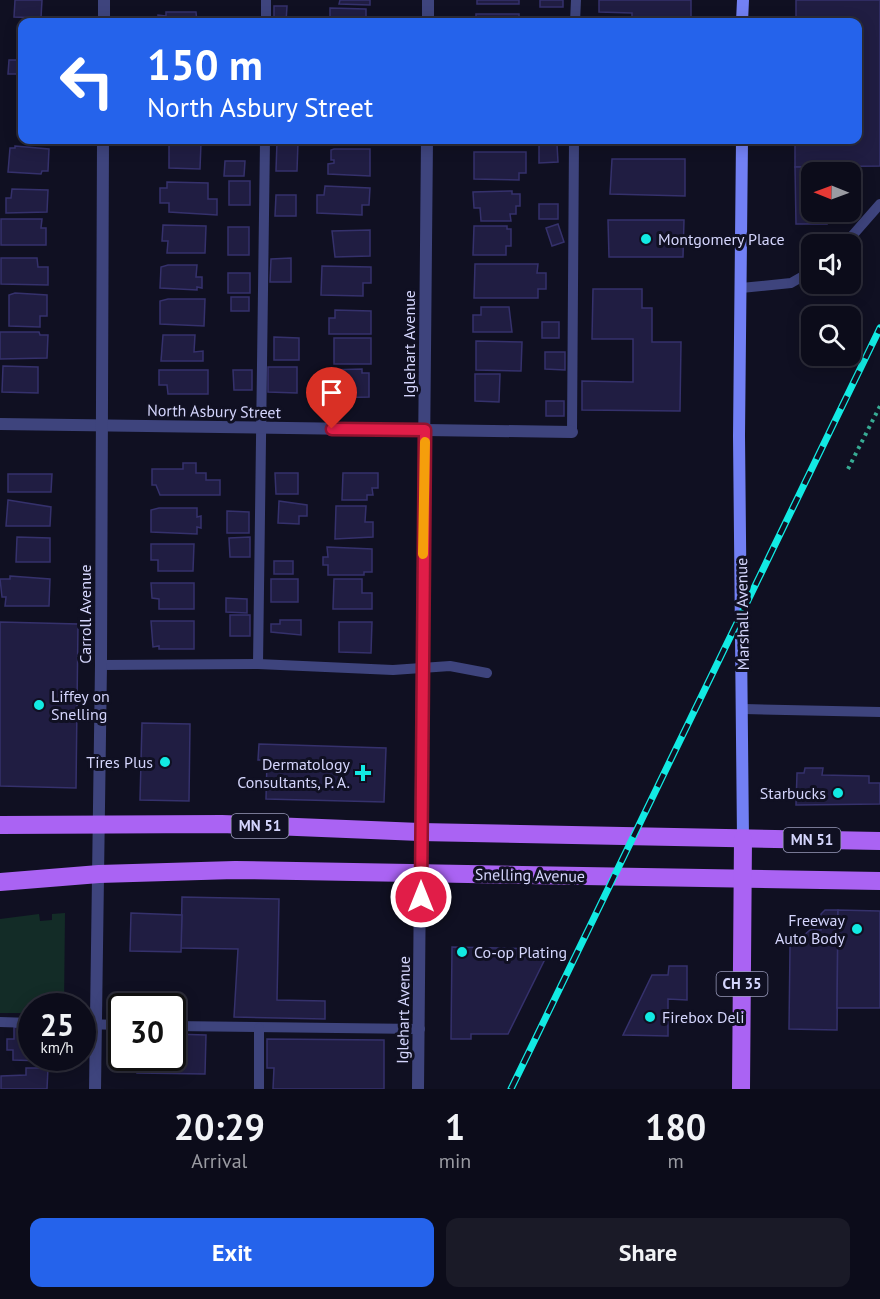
<!DOCTYPE html>
<html lang="en">
<head>
<meta charset="utf-8">
<style>
  :root { --surface:#0c0c1a; --page:#1a1a27; --text:#f1f3f6; --muted:#9a9ba2; --line:#2c2c39; --accent:#2563eb }
  body { margin:0; font-family:"PT Sans",sans-serif; background:var(--page); color:var(--text); height:100vh; display:flex; flex-direction:column; font-size:22px; white-space:nowrap }
  * { box-sizing:border-box; margin:0 }
  p { font-size:20px; color:var(--muted) }
  .icon { flex:none; width:33px; height:33px; fill:none; stroke:currentColor; stroke-width:2; stroke-linecap:round; stroke-linejoin:round }
  .map { position:relative; height:1089px; overflow:hidden }
  .drawer { display:flex; flex-direction:column; background:var(--surface); flex:1 }
  .drawer>* { flex:none }
  .hud { position:absolute; left:18px; top:18px; width:844px; height:126px; border-radius:12px; box-shadow:0 3px 15px #0003,0 0 0 2px var(--line); background:#2563eb; color:#fff; overflow:hidden }
  .needle { width:39px; rotate:271deg }
  .tools { position:absolute; left:801px; top:162px; display:grid; gap:12px }
  .tools a { display:grid; place-items:center; width:60px; height:60px; border-radius:12px; background:var(--surface); box-shadow:0 3px 15px #0003,0 0 0 2px var(--line); font-size:30px }
  .speed { position:absolute; left:18px; top:993px; display:flex; gap:12px; font-size:30px; font-weight:700; text-align:center }
  .speed>* { display:grid; place-content:center; width:78px; height:78px; border-radius:50%; background:var(--surface); box-shadow:0 3px 15px #0003,0 0 0 2px var(--line); line-height:1 }
  .speed small { font-size:15px; font-weight:400 }
  .speed .limit { border:3px solid #111; border-radius:9px; background:#fff; color:#111 }
  .pin { position:absolute; display:grid; place-items:center; width:51px; height:51px; color:#fff; margin:-62px -26px; border-radius:50% 50% 50% 0; rotate:-45deg; box-shadow:0 0 6px #0007 }
  .pin .icon { rotate:45deg }
  .me { position:absolute; width:66px; margin:-33px; rotate:0deg; stroke-linejoin:round; filter:drop-shadow(0 0 4px #0008) }
  .turn { display:flex; align-items:center; gap:21px; height:126px; padding:0 30px; font-size:27px }
  .turn .icon { width:78px; height:78px; stroke-width:2.5 }
  .turn b { display:block; font-size:42px; line-height:51px }
  .eta { display:flex; justify-content:space-evenly; align-items:center; height:102px; text-align:center }
  .eta b { font-size:36px; font-weight:700; line-height:42px }
  .primary-button { display:flex; gap:12px; margin-top:auto; padding:12px 30px }
  .primary-button a { flex:1; height:69px; border-radius:12px; background:var(--accent); color:#fff; font-size:24px; font-weight:700; line-height:69px; text-align:center }
  .primary-button a+a { background:var(--page); color:var(--text) }
  .map>svg:first-child { display:block }
  .green { fill:#132c27 }
  .building { fill:#201d42; stroke:#35316c; stroke-width:1.5 }
  .lines { fill:none; stroke-linecap:round; stroke-linejoin:round }
  .path { stroke:#38ac95; stroke-width:4; stroke-dasharray:3 4.5; stroke-linecap:butt }
  .lane { stroke:#3e447d; stroke-width:10 }
  .street { stroke:#3e447d; stroke-width:12 }
  .secondary { stroke:#7280f4; stroke-width:12 }
  .primary { stroke:#aa63f3; stroke-width:18 }
  .rail-casing { stroke:#12eae3; stroke-width:7 }
  .rail { stroke:#101022; stroke-width:4.5; stroke-dasharray:14; stroke-linecap:butt }
  .route-casing { stroke:#92132f; stroke-width:15 }
  .route { stroke:#e11d48; stroke-width:10 }
  .slow { stroke:#f59e0b; stroke-width:10 }
  .poi-dot { fill:#12eae3; stroke:#101022; stroke-width:2 }
  .labels { text-anchor:middle; stroke-width:6; stroke-linejoin:round; paint-order:stroke }
  .shield { fill:#101022; stroke:#999abb; stroke-width:1.5 }
  .shield-label { font-size:15px; font-weight:bold; fill:#d4d5fc }
  .poi-label { font-size:16px; fill:#d4d5fc; stroke:#101022; text-anchor:start }
  .street-label { font-size:16px; fill:#d4d5fc; stroke:#101022 }
</style>
</head>
<body>
<div class="map">
<svg width="880" height="1089" viewBox="0 0 880 1089">
  <rect width="100%" height="100%" fill="#101022"/>
  <!-- green -->
  <polygon class="green" points="65,913 64,1006 32,1006 31,1013 0,1013 0,919 39,914 40,921 52,920 52,914"/>
  <!-- building -->
  <g class="building">
    <polygon points="15,0 42,0 41,18 14,17"/>
    <polygon points="340,0 370,0 370,5 339,4"/>
    <rect x="477" y="0" width="42" height="4"/>
    <rect x="540" y="0" width="23" height="7"/>
    <polygon points="599,0 691,0 691,22 632,22 632,13 599,12"/>
    <polygon points="796,0 880,0 880,166 795,167 795,140 858,140 858,22 796,22"/>
    <polygon points="274,6 287,6 286,22 274,22"/>
    <polygon points="330,8 366,9 366,19 373,19 373,22 317,22 317,18 330,18"/>
    <polygon points="166,12 196,12 197,22 158,22 158,15 166,16"/>
    <rect x="476" y="14" width="43" height="8"/>
    <polygon points="17,52 22,52 22,74 8,74 9,60 17,60"/>
    <polygon points="277,141 298,142 297,171 276,171"/>
    <polygon points="169,142 201,143 200,169 169,168"/>
    <polygon points="539,144 557,144 558,162 539,163"/>
    <polygon points="15,146 49,149 48,171 42,171 41,174 8,172 10,148 15,148"/>
    <polygon points="334,149 370,149 370,176 328,174 328,164 334,163 334,160 331,160 331,150"/>
    <polygon points="474,152 526,152 526,173 519,173 519,180 474,179"/>
    <polygon points="612,159 685,159 685,196 610,194"/>
    <polygon points="225,161 245,161 244,176 224,176"/>
    <polygon points="795,167 827,167 827,172 812,172 812,212 827,212 827,224 796,224"/>
    <rect x="229" y="181" width="21" height="24"/>
    <polygon points="167,182 208,183 208,199 217,199 217,215 169,212 169,203 160,203 160,188 167,188"/>
    <polygon points="325,186 370,188 369,205 362,205 362,215 317,213 317,195 324,195"/>
    <polygon points="12,189 48,190 47,212 6,213 6,198 11,198"/>
    <polygon points="512,191 512,194 520,194 520,206 516,206 516,214 510,214 511,221 481,221 480,208 474,208 473,192"/>
    <polygon points="276,195 296,195 296,216 275,216"/>
    <rect x="539" y="204" width="19" height="15"/>
    <polygon points="1,219 42,219 41,228 46,228 46,245 1,245"/>
    <polygon points="608,220 684,220 683,257 609,257"/>
    <polygon points="558,224 564,242 552,246 546,228"/>
    <polygon points="163,225 206,226 205,253 167,253 168,241 162,241"/>
    <polygon points="474,226 507,226 507,229 511,229 511,246 506,246 506,255 473,255"/>
    <rect x="228" y="227" width="21" height="28"/>
    <polygon points="370,230 370,256 335,257 332,231"/>
    <polygon points="1,258 37,258 38,267 48,267 48,285 1,284"/>
    <polygon points="291,258 291,282 270,282 271,259"/>
    <polygon points="475,264 538,264 537,273 546,273 546,289 538,289 538,298 474,298"/>
    <polygon points="168,265 197,265 196,277 202,277 202,288 197,287 197,290 160,288 161,267"/>
    <polygon points="322,266 371,267 371,283 363,283 363,296 321,295"/>
    <rect x="228" y="273" width="22" height="20"/>
    <polygon points="593,289 642,289 642,308 652,308 652,342 681,342 680,411 582,410 582,381 633,382 633,339 592,339"/>
    <polygon points="15,293 47,295 47,316 40,316 40,327 9,326 9,295"/>
    <rect x="231" y="297" width="18" height="14"/>
    <polygon points="168,299 205,299 204,326 160,324 160,301"/>
    <polygon points="481,307 509,307 512,332 473,332 473,315 481,315"/>
    <polygon points="335,310 371,311 371,334 329,334 329,318 335,318"/>
    <rect x="542" y="322" width="17" height="16"/>
    <polygon points="0,332 39,332 40,335 48,335 47,358 0,359"/>
    <polygon points="163,335 195,335 194,352 203,351 203,361 161,361"/>
    <polygon points="274,337 299,338 299,360 274,360"/>
    <rect x="334" y="338" width="37" height="26"/>
    <polygon points="476,341 522,342 521,371 476,370"/>
    <polygon points="545,352 565,352 565,370 545,369"/>
    <polygon points="3,366 38,367 38,393 2,392"/>
    <polygon points="268,367 297,367 297,393 268,392"/>
    <polygon points="362,369 362,373 369,373 369,397 326,398 326,370"/>
    <polygon points="159,370 208,370 208,394 168,394 167,385 159,385"/>
    <polygon points="233,370 252,370 252,390 234,390"/>
    <polygon points="475,374 500,374 499,402 475,401"/>
    <rect x="546" y="401" width="18" height="15"/>
    <polygon points="183,463 196,463 196,473 206,473 206,480 220,480 220,495 160,495 156,485 152,485 152,469 183,469"/>
    <polygon points="275,473 298,473 298,494 276,494"/>
    <polygon points="343,473 378,473 378,488 372,488 373,495 367,495 367,500 342,500"/>
    <polygon points="8,474 52,474 51,492 8,492"/>
    <polygon points="8,500 51,507 50,526 6,526"/>
    <polygon points="279,501 307,505 307,516 299,516 299,524 278,523"/>
    <polygon points="336,506 366,506 365,522 373,522 373,537 335,539"/>
    <polygon points="159,508 197,508 197,517 201,516 201,528 197,527 197,534 151,532 151,510"/>
    <polygon points="227,511 249,512 249,533 227,533"/>
    <polygon points="17,537 50,538 50,562 16,562"/>
    <polygon points="250,537 250,557 230,557 229,538"/>
    <polygon points="151,544 194,544 193,571 158,571 158,560 151,560"/>
    <polygon points="327,547 372,549 372,572 364,572 364,575 328,575 328,565 323,565 323,557 328,557"/>
    <rect x="274" y="561" width="19" height="13"/>
    <polygon points="10,576 50,579 49,606 5,606 6,597 2,597 0,579 10,579"/>
    <rect x="271" y="579" width="27" height="23"/>
    <polygon points="334,579 362,579 362,593 372,593 372,609 333,609"/>
    <polygon points="151,583 194,583 194,609 159,609 159,599 152,598"/>
    <polygon points="226,598 247,599 247,613 226,612"/>
    <rect x="230" y="615" width="20" height="21"/>
    <polygon points="280,620 301,620 301,635 271,632 271,624 280,624"/>
    <polygon points="151,621 194,621 194,649 159,649 159,646 153,647"/>
    <polygon points="0,622 78,624 76,788 0,786"/>
    <polygon points="339,622 372,622 371,653 339,652"/>
    <polygon points="142,723 190,724 189,801 140,800"/>
    <polygon points="259,744 386,748 384,802 266,799 267,760 258,760"/>
    <polygon points="805,768 823,768 822,775 869,776 869,783 880,783 880,804 796,805 797,773 804,773"/>
    <polygon points="182,897 279,899 277,1000 325,1001 325,1019 234,1017 238,949 181,948"/>
    <polygon points="825,910 838,910 837,1030 789,1029 790,947 810,930 821,930 821,914"/>
    <polygon points="838,910 880,911 880,1008 837,1008"/>
    <polygon points="131,913 182,915 181,952 130,951"/>
    <polygon points="452,947 550,949 508,1034 471,1034 471,1039 451,1039"/>
    <polygon points="669,966 687,966 687,1000 668,999 668,1036 623,1035 652,975 668,975"/>
    <polygon points="14,1027 32,1028 32,1058 44,1058 44,1061 13,1060 13,1050 7,1050 7,1039 14,1039"/>
    <polygon points="172,1034 206,1035 205,1074 137,1073 137,1058 172,1058"/>
    <polygon points="267,1039 384,1040 384,1089 273,1089 274,1068 267,1068"/>
    <polygon points="26,1068 48,1068 47,1089 1,1089 1,1076 26,1075"/>
  </g>
  <g class="lines">
    <!-- path -->
    <polyline class="path" points="848,469 880,406"/>
    <!-- lane -->
    <g class="lane">
      <polyline points="266,22 266,0"/>
      <polyline points="575,22 576,0"/>
      <polyline points="845,244 880,204"/>
      <polyline points="741,288 791,283 812,271"/>
      <polyline points="572,432 574,140"/>
      <polyline points="258,664 265,140"/>
      <polyline points="101,665 258,664 393,670 450,666 487,673"/>
      <polyline points="744,709 880,712"/>
      <polyline points="0,1022 32,1023"/>
      <polyline points="82,1024 122,1025"/>
      <polyline points="172,1026 420,1029"/>
      <polyline points="259,1089 259,1028"/>
    </g>
    <!-- street -->
    <g class="street">
      <polyline points="104,22 104,0"/>
      <polyline points="428,22 428,0"/>
      <polyline points="0,424 572,432"/>
      <polyline points="95,1089 101,665 103,140"/>
      <polyline points="418,1089 427,140"/>
    </g>
    <!-- secondary -->
    <g class="secondary">
      <polyline points="742,22 743,0"/>
      <polyline points="742,140 739,436 743,839"/>
    </g>
    <!-- primary -->
    <g class="primary">
      <polyline points="0,825 222,824 420,832 880,841"/>
      <polyline points="0,882 99,874 235,870 880,881"/>
      <polyline points="741,1089 743,839"/>
    </g>
    <!-- rail casing -->
    <g class="rail-casing">
      <polyline id="rail" points="511,1089 880,328"/>
    </g>
    <!-- rail -->
    <use href="#rail" class="rail"/>
  </g>
  <g class="lines">
    <!-- route casing -->
    <g class="route-casing">
      <polyline id="route" points="332,429 425,430 421,897"/>
    </g>
    <!-- route -->
    <use href="#route" class="route"/>
    <!-- slow -->
    <polyline class="slow" points="423,554 425,442"/>
  </g>
  <!-- markers -->
  <g class="poi-dot">
    <circle cx="646" cy="239" r="6"/>
    <circle cx="39" cy="705" r="6"/>
    <circle cx="165" cy="762" r="6"/>
    <path d="M360 764h6v6h6v6h-6v6h-6v-6h-6v-6h6z"/>
    <circle cx="838" cy="793" r="6"/>
    <circle cx="857" cy="929" r="6"/>
    <circle cx="462" cy="952" r="6"/>
    <circle cx="650" cy="1017" r="6"/>
  </g>
  <g class="labels">
    <!-- shield labels -->
    <g class="shield">
      <rect x="231.5" y="814" width="57" height="24" rx="4.5"/>
      <rect x="783.5" y="828" width="57" height="24" rx="4.5"/>
      <rect x="716.5" y="972" width="51" height="24" rx="4.5"/>
    </g>
    <g class="shield-label">
      <text x="260" y="831">MN 51</text>
      <text x="812" y="845">MN 51</text>
      <text x="742" y="989">CH 35</text>
    </g>
    <!-- poi labels -->
    <g class="poi-label">
      <text x="658" y="245">Montgomery Place</text>
      <text x="51" y="702">Liffey on<tspan x="51" dy="18">Snelling</tspan></text>
      <text x="153" y="768" text-anchor="end">Tires Plus</text>
      <text x="350" y="770" text-anchor="end">Dermatology<tspan x="350" dy="18">Consultants, P. A.</tspan></text>
      <text x="826" y="799" text-anchor="end">Starbucks</text>
      <text x="845" y="926" text-anchor="end">Freeway<tspan x="845" dy="18">Auto Body</tspan></text>
      <text x="474" y="958">Co-op Plating</text>
      <text x="662" y="1023">Firebox Deli</text>
    </g>
    <!-- street labels -->
    <g class="street-label">
      <text transform="translate(409 344) rotate(-90)" y="6">Iglehart Avenue</text>
      <text transform="translate(214 411) rotate(1)" y="6">North Asbury Street</text>
      <text transform="translate(85 614) rotate(-90)" y="6">Carroll Avenue</text>
      <text transform="translate(742 614) rotate(-91)" y="6">Marshall Avenue</text>
      <text transform="translate(530 875) rotate(1)" y="6">Snelling Avenue</text>
      <text transform="translate(403 1010) rotate(-89)" y="6">Iglehart Avenue</text>
    </g>
  </g>
</svg>
<div class="tools">
<a><svg class="needle" viewBox="-14 -14 28 28"><path d="M0-13l5 13h-10z" fill="#e53935"/><path d="M0 13l5-13h-10z" fill="#9a9ba2"/></svg></a>
<a><svg class="icon" aria-label="sound" viewBox="0 0 24 24"><path d="M4 9h4l5-4v14l-5-4H4zM17 9q2 3 0 6"/></svg></a>
<a><svg class="icon" aria-label="search" viewBox="0 0 24 24"><circle cx="10" cy="10" r="6"/><path d="M15 15l6 6"/></svg></a>
</div>
<div class="speed"><div>25<small>km/h</small></div><div class="limit">30</div></div>
<div class="pin" style="left:332px;top:429px;background:#d93025"><svg class="icon" aria-label="arrive" viewBox="0 0 24 24"><path d="M6 21V4h12l-3 4 3 4H6"/></svg></div>
<svg class="me" style="left:421px;top:897px" viewBox="-20 -20 40 40"><circle r="17" fill="#e11d48" stroke="#fff" stroke-width="3"/><path d="M0-11L8 9 0 5-8 9z" fill="#fff"/></svg>
<div class="hud">
<div class="turn"><svg class="icon" aria-label="left" viewBox="0 0 24 24"><path d="M17 20v-9H6M10 6l-5 5 5 5"/></svg><div><b>150 m</b>North Asbury Street</div></div>
</div>
</div>
<section class="drawer">
<div class="eta">
<div><b>20:29</b><p>Arrival</p></div>
<div><b>1</b><p>min</p></div>
<div><b>180</b><p>m</p></div>
</div>
<div class="primary-button"><a>Exit</a><a>Share</a></div>
</section>
</body>
</html>
